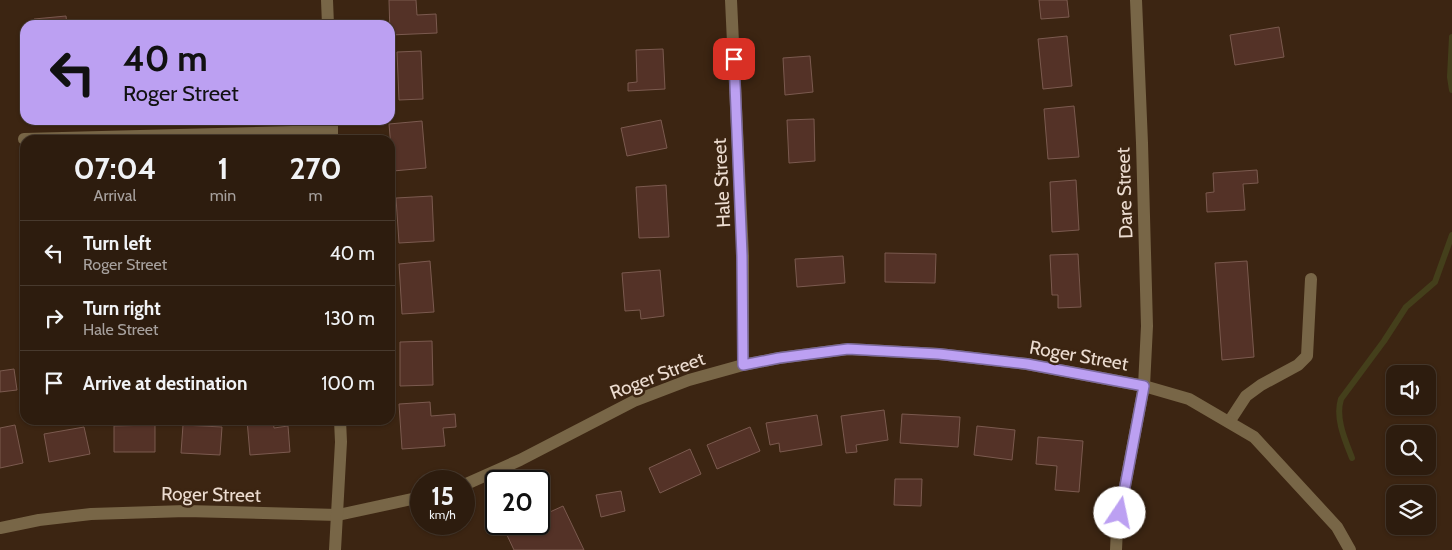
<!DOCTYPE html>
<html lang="en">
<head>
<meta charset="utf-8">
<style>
  :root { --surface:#2d1c0e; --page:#39291c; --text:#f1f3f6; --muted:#a7a19e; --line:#483a2e }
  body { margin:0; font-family:Cabin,sans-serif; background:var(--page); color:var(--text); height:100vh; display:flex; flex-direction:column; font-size:19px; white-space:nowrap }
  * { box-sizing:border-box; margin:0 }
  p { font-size:16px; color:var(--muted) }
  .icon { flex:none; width:28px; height:28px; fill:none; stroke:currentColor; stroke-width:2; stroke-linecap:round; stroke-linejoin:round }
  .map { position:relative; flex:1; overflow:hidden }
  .details { position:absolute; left:20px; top:135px; width:375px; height:290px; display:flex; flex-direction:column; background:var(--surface); border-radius:15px; box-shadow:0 1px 4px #0004,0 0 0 1px var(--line) }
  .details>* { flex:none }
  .top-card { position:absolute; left:20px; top:20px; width:375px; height:105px; border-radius:15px; box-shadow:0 1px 4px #0004,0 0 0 1px var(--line); background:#bca0f2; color:#111; overflow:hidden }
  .buttons { position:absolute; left:1386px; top:365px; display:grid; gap:10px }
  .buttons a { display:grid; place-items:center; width:50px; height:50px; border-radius:10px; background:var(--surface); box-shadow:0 1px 4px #0004,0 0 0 1px var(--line); font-size:25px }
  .speed { position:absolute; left:410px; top:470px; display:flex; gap:10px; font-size:25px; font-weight:700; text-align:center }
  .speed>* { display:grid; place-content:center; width:65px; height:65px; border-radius:50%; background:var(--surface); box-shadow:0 1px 4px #0004,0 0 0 1px var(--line); line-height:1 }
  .speed small { font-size:12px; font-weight:400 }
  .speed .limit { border:2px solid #111; border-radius:8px; background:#fff; color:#111 }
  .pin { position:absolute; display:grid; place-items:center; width:42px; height:42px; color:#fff; margin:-21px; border-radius:10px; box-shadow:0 2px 8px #0006 }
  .me { position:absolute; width:55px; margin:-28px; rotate:11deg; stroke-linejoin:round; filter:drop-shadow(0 0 4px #0008) }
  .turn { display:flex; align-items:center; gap:18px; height:105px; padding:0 20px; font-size:22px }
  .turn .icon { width:65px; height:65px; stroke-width:2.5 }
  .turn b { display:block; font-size:35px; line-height:42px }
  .eta { display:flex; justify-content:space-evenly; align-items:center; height:85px; text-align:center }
  .eta b { font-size:30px; font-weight:700; line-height:35px }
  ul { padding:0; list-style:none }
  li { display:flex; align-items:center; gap:15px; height:65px; padding:0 20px; border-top:1px solid var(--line) }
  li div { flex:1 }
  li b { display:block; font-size:19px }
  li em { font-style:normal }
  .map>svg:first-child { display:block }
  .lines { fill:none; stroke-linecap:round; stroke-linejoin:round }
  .stream { stroke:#443f1b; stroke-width:6 }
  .building { fill:#543227; stroke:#7b5a4f }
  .service { stroke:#786647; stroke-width:12 }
  .minor { stroke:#786647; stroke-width:12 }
  .tertiary { stroke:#786647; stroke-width:12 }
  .route-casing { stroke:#7a689d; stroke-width:12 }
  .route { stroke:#bca0f2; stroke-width:9 }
  .labels { text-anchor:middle; stroke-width:5; stroke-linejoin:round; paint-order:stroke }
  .street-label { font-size:19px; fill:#ecdcd0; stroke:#3c2512 }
</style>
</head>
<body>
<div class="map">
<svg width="1452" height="550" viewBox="0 0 1452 550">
  <rect width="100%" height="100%" fill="#3c2512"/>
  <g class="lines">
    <!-- stream -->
    <g class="stream">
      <polyline points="1452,37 1450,77 1452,90"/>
      <path d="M1352,458C1345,440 1335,418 1341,399L1384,341L1406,307L1435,282L1452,235"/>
    </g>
  </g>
  <!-- building -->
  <g class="building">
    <polygon points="389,0 416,0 417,15 436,14 437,33 390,35"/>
    <polygon points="1039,0 1067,0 1069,17 1041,19"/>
    <polygon points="66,16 67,25 35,25 34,19"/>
    <polygon points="1279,27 1284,57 1235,65 1230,35"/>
    <polygon points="1067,36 1072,86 1043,89 1038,39"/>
    <polygon points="663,49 665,89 628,91 628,83 637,82 636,50"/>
    <polygon points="421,51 423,99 399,100 397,52"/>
    <polygon points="810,56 813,92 785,95 783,58"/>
    <polygon points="1074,106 1079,157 1048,159 1044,109"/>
    <polygon points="814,119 815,161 789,163 787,120"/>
    <polygon points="661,120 667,148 627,156 621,128"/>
    <polygon points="422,121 426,168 393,171 389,124"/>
    <polygon points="1257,170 1258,183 1243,184 1245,210 1207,212 1206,193 1214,192 1213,173"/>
    <polygon points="1076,180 1079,230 1052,232 1050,182"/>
    <polygon points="666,185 669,237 639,238 636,187"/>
    <polygon points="432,196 434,241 399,243 396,198"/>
    <polygon points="885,253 936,254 935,283 885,282"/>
    <polygon points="1078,254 1081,307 1058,308 1058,295 1052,295 1050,255"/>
    <polygon points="843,256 845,283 797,287 795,259"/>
    <polygon points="430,261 434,312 402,314 399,264"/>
    <polygon points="1247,261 1254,357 1222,360 1215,263"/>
    <polygon points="660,270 664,316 641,319 640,310 625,311 622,273"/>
    <polygon points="432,341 433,385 400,386 400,342"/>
    <polygon points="14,369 17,390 0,392 0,371"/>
    <polygon points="430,402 431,416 455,414 456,427 443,428 445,446 402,449 399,404"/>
    <polygon points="884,410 888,440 856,445 857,452 846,453 841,416"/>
    <polygon points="902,414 960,417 958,447 900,443"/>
    <polygon points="817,415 822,445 780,452 779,443 770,445 766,423"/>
    <polygon points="247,420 273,420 274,428 288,426 290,452 250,455"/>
    <polygon points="15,425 23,463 0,468 0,428"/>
    <polygon points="155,425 155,452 114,452 114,426"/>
    <polygon points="183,425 222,427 220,455 181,453"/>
    <polygon points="977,426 1015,430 1012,460 974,455"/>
    <polygon points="84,427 90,454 49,462 44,434"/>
    <polygon points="750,427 760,451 717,469 707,445"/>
    <polygon points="1038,437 1083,441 1079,492 1055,490 1057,466 1036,464"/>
    <polygon points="690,449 701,474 660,493 649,468"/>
    <polygon points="895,479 922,479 921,506 894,505"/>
    <polygon points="621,491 625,511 601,517 596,495"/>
    <polygon points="563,506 584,550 514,550 506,533 525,524 539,524 539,517"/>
  </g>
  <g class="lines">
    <!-- service -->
    <g class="service">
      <polyline points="1229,422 1246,396 1261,385 1298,365 1307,356 1311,279"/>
      <polyline points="1116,550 1117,528 1144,386"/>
    </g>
    <!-- minor -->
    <g class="minor">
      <polyline points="731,0 743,256 743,365"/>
      <polyline points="1136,0 1142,143 1147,326 1144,386"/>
      <polyline points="24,139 332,131"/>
      <polyline points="464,485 520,460 634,401 689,380 743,365 779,358 848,349 939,354 1027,364 1144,386 1189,399 1254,437 1337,527 1350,550"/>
      <polyline points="0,528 39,520 91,514 186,511 338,515 421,497"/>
    </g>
    <!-- tertiary -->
    <g class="tertiary">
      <polyline points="327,0 328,25"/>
      <polyline points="332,120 332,140"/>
      <polyline points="335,550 341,442 340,420"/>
    </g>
  </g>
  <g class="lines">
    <!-- route casing -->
    <g class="route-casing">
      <polyline id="route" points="734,59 742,256 743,365 779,358 848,349 939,354 1027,364 1144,386 1120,513"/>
    </g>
    <!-- route -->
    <use href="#route" class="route"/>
  </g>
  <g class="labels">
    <!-- street labels -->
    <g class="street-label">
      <text transform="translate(721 183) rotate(-93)" y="7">Hale Street</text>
      <text transform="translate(1124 193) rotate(-92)" y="7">Dare Street</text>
      <text transform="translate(1079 355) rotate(10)" y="7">Roger Street</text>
      <text transform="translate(657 375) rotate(-21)" y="7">Roger Street</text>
      <text transform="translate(211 494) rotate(1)" y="7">Roger Street</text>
    </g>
  </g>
</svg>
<div class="buttons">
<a><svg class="icon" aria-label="sound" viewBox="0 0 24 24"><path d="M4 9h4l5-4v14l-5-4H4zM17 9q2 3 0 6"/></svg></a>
<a><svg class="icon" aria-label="search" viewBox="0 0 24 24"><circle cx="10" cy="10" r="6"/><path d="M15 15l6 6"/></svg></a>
<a><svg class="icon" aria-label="layers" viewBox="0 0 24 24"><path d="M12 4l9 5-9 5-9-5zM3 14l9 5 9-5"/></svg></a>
</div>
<div class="speed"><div>15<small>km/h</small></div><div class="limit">20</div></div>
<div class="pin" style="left:734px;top:59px;background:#d93025"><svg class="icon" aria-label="arrive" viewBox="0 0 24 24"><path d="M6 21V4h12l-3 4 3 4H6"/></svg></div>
<svg class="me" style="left:1120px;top:513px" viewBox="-20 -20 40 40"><circle r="19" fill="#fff"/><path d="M0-13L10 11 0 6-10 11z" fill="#bca0f2"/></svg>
<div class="top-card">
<div class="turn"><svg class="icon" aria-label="left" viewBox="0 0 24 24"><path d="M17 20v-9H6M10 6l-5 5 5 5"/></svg><div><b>40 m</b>Roger Street</div></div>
</div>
<section class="details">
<div class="eta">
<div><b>07:04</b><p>Arrival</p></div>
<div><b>1</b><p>min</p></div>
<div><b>270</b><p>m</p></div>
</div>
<ul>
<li><svg class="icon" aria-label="left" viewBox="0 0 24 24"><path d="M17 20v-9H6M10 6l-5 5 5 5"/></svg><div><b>Turn left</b><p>Roger Street</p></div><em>40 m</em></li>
<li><svg class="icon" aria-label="right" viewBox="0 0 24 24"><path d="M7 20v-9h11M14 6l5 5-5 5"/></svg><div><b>Turn right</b><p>Hale Street</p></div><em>130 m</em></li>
<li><svg class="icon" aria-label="arrive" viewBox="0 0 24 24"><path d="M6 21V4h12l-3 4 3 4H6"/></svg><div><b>Arrive at destination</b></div><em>100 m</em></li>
</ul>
</section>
</div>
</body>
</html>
